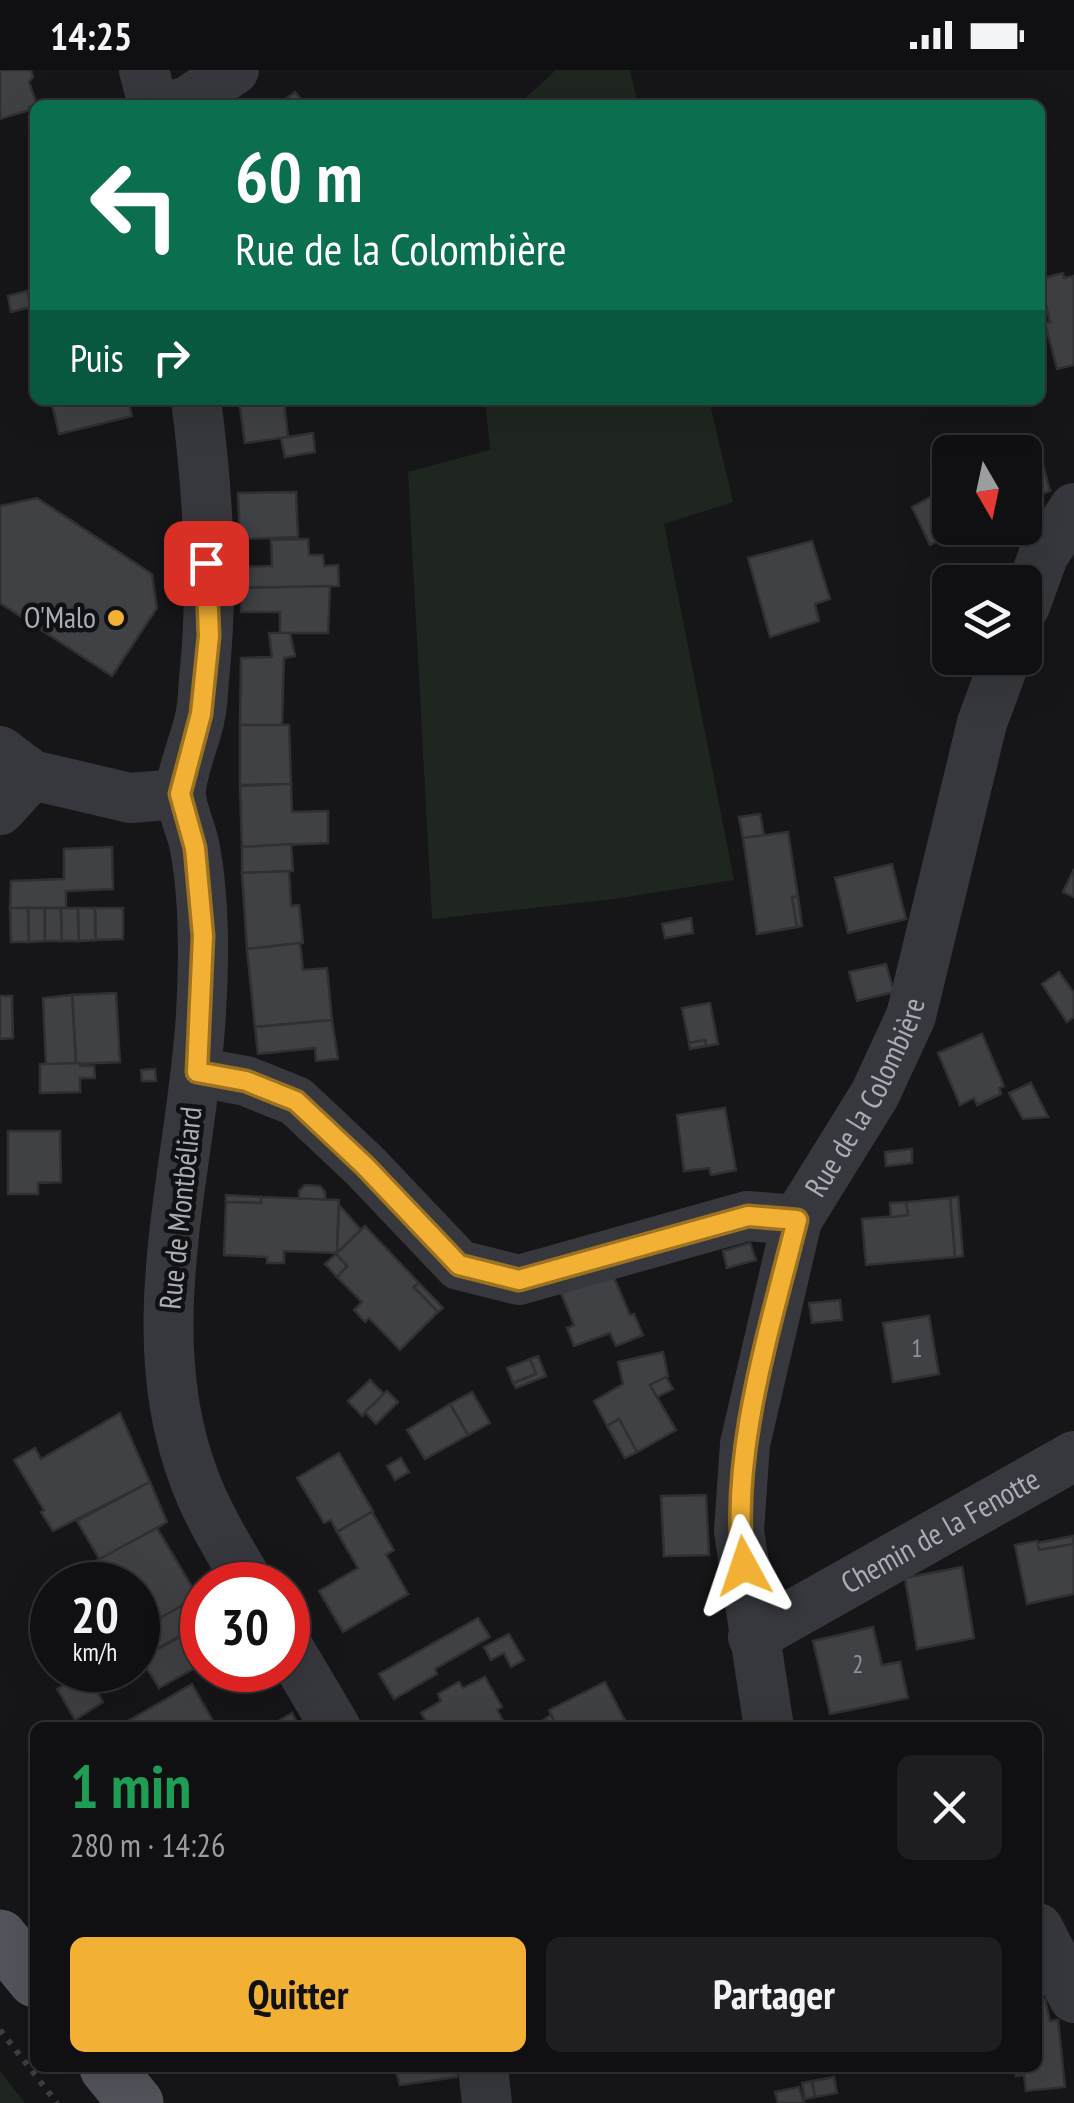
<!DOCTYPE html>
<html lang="fr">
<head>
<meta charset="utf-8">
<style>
  :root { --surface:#101012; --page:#1e1e20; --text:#f1f3f6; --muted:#9c9d9f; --line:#303032; --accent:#f2b134 }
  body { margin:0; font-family:"PT Sans Narrow",sans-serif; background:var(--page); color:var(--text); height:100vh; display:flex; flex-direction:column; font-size:38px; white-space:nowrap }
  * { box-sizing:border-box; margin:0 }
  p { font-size:32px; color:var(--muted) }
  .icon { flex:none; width:55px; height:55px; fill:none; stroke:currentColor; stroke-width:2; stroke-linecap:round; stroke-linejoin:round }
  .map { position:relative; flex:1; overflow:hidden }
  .side { position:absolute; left:30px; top:1652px; width:1012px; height:350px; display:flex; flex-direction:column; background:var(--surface); border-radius:15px; box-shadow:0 10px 40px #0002,0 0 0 2px var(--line) }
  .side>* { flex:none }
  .top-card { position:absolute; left:30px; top:30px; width:1015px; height:305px; border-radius:15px; box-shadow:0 10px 40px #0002,0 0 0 2px var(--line); background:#0b6e4f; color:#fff; overflow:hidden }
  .needle { width:65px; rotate:171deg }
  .controls { position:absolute; left:932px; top:365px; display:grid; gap:20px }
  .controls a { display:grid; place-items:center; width:110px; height:110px; border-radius:15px; background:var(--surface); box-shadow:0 10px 40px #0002,0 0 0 2px var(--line); font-size:50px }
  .speed { position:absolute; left:30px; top:1492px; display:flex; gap:20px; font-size:50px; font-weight:700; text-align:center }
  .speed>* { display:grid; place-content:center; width:130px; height:130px; border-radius:50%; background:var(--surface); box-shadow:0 10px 40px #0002,0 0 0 2px var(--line); line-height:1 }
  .speed small { font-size:25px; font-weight:400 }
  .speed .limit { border:15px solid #d22; background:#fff; color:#111 }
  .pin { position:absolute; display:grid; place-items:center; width:85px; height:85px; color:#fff; margin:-42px; border-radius:20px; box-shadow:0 5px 15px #0006 }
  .me { position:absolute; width:110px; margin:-55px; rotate:355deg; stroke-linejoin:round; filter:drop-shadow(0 0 8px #0008) }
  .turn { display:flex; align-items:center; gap:35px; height:210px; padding:0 40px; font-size:45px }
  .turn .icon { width:130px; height:130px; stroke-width:2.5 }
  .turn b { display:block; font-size:70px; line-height:85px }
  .then { display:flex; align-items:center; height:95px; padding:0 40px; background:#0003; gap:20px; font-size:38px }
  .round { display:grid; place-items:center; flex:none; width:105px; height:105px; border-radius:15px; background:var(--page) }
  .head { display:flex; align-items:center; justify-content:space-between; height:170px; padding:0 40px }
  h1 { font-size:60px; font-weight:600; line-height:75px; color:#1e9e55 }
  .primary-button { display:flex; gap:20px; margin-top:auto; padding:20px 40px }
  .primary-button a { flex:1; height:115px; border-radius:15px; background:var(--accent); color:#111; font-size:40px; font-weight:600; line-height:115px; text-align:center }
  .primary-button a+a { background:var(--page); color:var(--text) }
  .status { display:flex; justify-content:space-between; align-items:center; height:70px; padding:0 50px; background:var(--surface); direction:ltr }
  .status svg { height:28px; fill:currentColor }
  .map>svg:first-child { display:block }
  .green { fill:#1e261f }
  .building { fill:#404145; stroke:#303034; stroke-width:2.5 }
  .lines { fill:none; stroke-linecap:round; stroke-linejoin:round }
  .path { stroke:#3d3f44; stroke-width:6; stroke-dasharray:5 8; stroke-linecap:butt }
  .minor { stroke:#37383d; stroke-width:50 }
  .major { stroke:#53555c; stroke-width:55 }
  .route-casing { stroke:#9d7322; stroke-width:25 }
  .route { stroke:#f2b134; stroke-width:18 }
  .poi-dot { fill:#f2b134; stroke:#111113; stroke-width:4 }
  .labels { text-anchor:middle; stroke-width:9; stroke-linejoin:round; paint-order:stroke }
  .number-label { font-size:25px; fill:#8e929b }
  .poi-label { font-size:30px; fill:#a8adb8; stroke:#111113; text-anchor:end }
  .street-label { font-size:30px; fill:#a8adb8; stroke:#111113 }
</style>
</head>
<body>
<div class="status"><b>14:25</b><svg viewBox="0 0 49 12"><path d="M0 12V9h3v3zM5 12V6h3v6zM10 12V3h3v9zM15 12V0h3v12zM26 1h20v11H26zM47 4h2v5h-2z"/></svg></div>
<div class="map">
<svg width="1074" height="2033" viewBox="0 0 1074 2033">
  <rect width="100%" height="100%" fill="#161618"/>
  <!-- green -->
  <g class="green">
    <polygon points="556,0 630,0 638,35 518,35"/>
    <polygon points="485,330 709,330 733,432 664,454 734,810 614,829 432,849 408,402 490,380"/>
    <polygon points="0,2001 25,2033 0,2033"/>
  </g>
  <!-- building -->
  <g class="building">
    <polygon points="0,0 31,0 33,7 29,12 37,35 29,37 30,40 0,49"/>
    <polygon points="295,22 306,35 278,35"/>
    <polygon points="1063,203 1064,208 1074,206 1074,295 1057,299 1045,253 1050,252 1040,209"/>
    <polygon points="27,221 31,237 11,242 8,226"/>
    <polygon points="51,330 128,330 132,346 59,364"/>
    <polygon points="239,330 284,330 288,367 245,373"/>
    <polygon points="313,363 315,382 285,387 281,368"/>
    <polygon points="1042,391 1050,421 1035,426 1027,396"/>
    <polygon points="950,416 950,458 961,458 930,475 912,437"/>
    <polygon points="296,422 298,467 240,469 238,423"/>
    <polygon points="37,428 152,504 157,538 112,606 0,533 0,436"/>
    <polygon points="308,469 309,485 323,485 324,496 338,495 339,516 241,518 240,497 272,496 271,470"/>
    <polygon points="812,471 830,529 815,534 819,551 770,567 748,488"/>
    <polygon points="330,516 328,563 280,563 280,542 241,542 241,518"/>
    <polygon points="269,563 290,563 295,586 284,588 282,655 240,655 241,588 272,587"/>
    <polygon points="240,655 289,655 291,714 240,715"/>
    <polygon points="291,714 292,742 328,741 328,773 242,777 240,716"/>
    <polygon points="760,744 764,765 743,768 739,747"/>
    <polygon points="788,762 798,827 792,827 797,857 757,864 743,768"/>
    <polygon points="291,774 293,801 242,803 242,777"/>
    <polygon points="112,777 113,819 66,821 66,838 10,838 11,811 64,809 64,779"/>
    <polygon points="892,794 906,849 848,863 835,808"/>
    <polygon points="1074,799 1074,827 1063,822"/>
    <polygon points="289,801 291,836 299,835 303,873 247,879 242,803"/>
    <polygon points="792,827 798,827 802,856 797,857"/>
    <polygon points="10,838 28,838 29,872 11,872"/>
    <polygon points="28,838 45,838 45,871 29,872"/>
    <polygon points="45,838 61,838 62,871 45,871"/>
    <polygon points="61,838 78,838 79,871 62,871"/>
    <polygon points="78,838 95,838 96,870 79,871"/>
    <polygon points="95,838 123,838 123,869 96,870"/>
    <polygon points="691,848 693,863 665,868 662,854"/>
    <polygon points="300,873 303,900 327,898 332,950 255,957 247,879"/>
    <polygon points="886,894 894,922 857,931 849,902"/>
    <polygon points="1059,902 1074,923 1074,947 1067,952 1042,914"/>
    <polygon points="116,923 120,992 76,994 72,925"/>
    <polygon points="72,925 76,994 46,995 43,928"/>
    <polygon points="0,926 12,926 13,968 0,969"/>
    <polygon points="710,933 718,974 706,976 705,970 689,973 682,938"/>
    <polygon points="332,950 338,989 316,991 315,978 258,984 255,957"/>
    <polygon points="982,964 1004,1016 999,1018 1001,1024 977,1035 974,1028 960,1035 938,983"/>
    <polygon points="705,970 706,976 690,979 689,973"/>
    <polygon points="80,993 80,996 94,996 95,1008 80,1008 80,1022 40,1023 40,994"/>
    <polygon points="155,999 156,1011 142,1011 141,1000"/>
    <polygon points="1031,1013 1048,1047 1023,1049 1009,1023"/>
    <polygon points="725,1038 736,1100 711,1105 709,1098 684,1101 677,1045"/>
    <polygon points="8,1061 60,1061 61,1112 38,1113 38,1124 8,1124"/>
    <polygon points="912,1079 912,1093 886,1096 885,1082"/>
    <polygon points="305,1115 320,1116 325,1122 325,1130 299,1129 299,1121"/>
    <polygon points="226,1125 261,1127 261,1133 226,1132"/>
    <polygon points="261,1127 339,1130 337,1183 284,1181 284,1193 267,1193 267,1187 224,1185 226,1132 261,1133"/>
    <polygon points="958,1127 963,1186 955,1187 950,1128"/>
    <polygon points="950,1128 955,1187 866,1195 862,1149 908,1145 906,1132"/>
    <polygon points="906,1132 908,1145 891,1147 890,1133"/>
    <polygon points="339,1135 361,1160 337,1183"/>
    <polygon points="365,1156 419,1213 414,1217 438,1242 400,1280 369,1248 365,1252 354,1240 362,1232 337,1207 347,1196 336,1184"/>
    <polygon points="750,1173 756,1190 727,1198 723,1181"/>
    <polygon points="336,1184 347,1196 337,1207 325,1194"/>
    <polygon points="612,1203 630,1245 634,1244 643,1265 616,1276 610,1263 574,1276 567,1258 574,1255 561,1223"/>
    <polygon points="419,1213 443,1238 438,1242 414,1217"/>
    <polygon points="840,1230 842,1250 812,1253 809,1233"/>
    <polygon points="929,1246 939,1304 893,1312 883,1253"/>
    <polygon points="663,1282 668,1306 650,1315 676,1360 637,1382 619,1349 607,1356 594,1331 623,1314 618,1292"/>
    <polygon points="538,1286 546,1306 516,1318 513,1313 536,1304 530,1289"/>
    <polygon points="530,1289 536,1304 513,1313 507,1298"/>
    <polygon points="666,1307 673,1319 657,1327 650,1315"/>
    <polygon points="370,1310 384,1324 362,1346 348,1331"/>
    <polygon points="387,1321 398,1332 376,1354 365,1342"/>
    <polygon points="472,1322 490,1353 468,1365 450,1334"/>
    <polygon points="450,1334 468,1365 425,1389 407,1360"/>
    <polygon points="120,1343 150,1412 53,1461 41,1442 44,1440 14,1390 35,1378 41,1389"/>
    <polygon points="619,1349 637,1382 625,1388 607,1356"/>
    <polygon points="339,1383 373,1441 337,1462 331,1450 324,1453 297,1408"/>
    <polygon points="401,1388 409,1402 395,1410 387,1396"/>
    <polygon points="150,1412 167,1452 100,1490 77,1451"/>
    <polygon points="706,1425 709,1485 664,1486 661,1426"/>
    <polygon points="372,1442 394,1480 386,1485 408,1524 343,1562 319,1521 358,1498 337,1462"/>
    <polygon points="157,1458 198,1527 153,1553 138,1528 138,1515 84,1515 101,1505 94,1492"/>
    <polygon points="1073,1466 1074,1474 1039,1480 1037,1473"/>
    <polygon points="1037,1471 1039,1480 1074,1474 1074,1524 1027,1534 1015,1475"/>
    <polygon points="962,1497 974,1568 917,1579 905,1508"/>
    <polygon points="202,1524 202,1553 145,1586 138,1574 138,1561"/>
    <polygon points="478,1548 490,1567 435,1599 437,1604 394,1629 379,1604"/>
    <polygon points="873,1557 882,1595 900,1592 908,1628 830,1644 813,1571"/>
    <polygon points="188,1562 202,1594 159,1618 141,1589"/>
    <polygon points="509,1564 524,1590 511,1597 504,1583 491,1590 484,1577"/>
    <polygon points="86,1602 103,1632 75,1650 57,1619"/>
    <polygon points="485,1607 502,1637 497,1640 507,1658 430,1658 421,1643 441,1631 438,1624 459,1612 463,1618"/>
    <polygon points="605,1612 629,1658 557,1658 549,1640"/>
    <polygon points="192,1614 217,1658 122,1658 121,1655"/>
    <polygon points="292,1643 300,1658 266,1658"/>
    <polygon points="551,1645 557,1658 546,1658 542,1651"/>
    <polygon points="1045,1929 1050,1951 1058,1950 1065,2017 1026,2021 1024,2005 1016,2006 1015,1998 1038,1998 1038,1930"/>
    <polygon points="395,1998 456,1998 457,2007 400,2015"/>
    <polygon points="834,2007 837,2023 815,2027 812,2011"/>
    <polygon points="812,2011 815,2027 805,2029 802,2013"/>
    <polygon points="799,2017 804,2033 778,2033 775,2022"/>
  </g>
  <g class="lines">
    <!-- path -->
    <polyline class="path" points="0,1960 57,2033"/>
    <!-- minor -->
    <g class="minor">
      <polyline points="144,0 153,35"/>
      <polyline points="175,35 188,31 234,0"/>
      <path d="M196,330C208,421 214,518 204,609C203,621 203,634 200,647C196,669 179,706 181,727C183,744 192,761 195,778C205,832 204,890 201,944C192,1097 137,1258 194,1408C208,1446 230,1481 250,1515"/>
      <polyline points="1025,536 1043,486 1074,438"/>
      <polyline points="0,681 32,705 130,728 180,724"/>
      <polyline points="0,740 32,705"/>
      <path id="s1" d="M197,1002L246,1011L296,1031L365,1096L459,1195L519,1210L747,1146L797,1150L875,1024L911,946L982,653L1006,588"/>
      <path id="s2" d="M753,1567L1074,1386"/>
      <polyline points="288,1577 336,1658"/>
      <polyline points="769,1658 739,1461 745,1374 797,1150"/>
      <polyline points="1038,1858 1074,1928"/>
      <polyline points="483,1998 487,2033"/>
    </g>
    <!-- major -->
    <g class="major">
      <polyline points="0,1867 35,1910"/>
      <polyline points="107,1998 136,2033"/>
    </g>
  </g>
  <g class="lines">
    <!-- route casing -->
    <g class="route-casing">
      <path id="route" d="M206,493L209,566L201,644L180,724L195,778L203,866L197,1002L246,1011L296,1031L365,1096L459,1195L519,1210L748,1146L797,1150C771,1255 728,1389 744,1496"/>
    </g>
    <!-- route -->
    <use href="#route" class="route"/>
  </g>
  <!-- markers -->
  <circle class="poi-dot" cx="116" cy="548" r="10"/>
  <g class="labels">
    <!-- number labels -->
    <g class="number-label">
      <text x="917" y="1287">1</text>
      <text x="858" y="1603">2</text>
    </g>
    <!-- poi labels -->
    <g class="poi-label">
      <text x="96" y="558">O'Malo</text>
    </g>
    <!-- street labels -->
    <g class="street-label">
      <text dy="10" stroke="none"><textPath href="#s1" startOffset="825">Rue de la Colombière</textPath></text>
      <text transform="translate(181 1138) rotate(-84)" y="10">Rue de Montbéliard</text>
      <text dy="10" stroke="none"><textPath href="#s2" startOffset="215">Chemin de la Fenotte</textPath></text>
    </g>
  </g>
</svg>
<div class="controls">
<a><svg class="needle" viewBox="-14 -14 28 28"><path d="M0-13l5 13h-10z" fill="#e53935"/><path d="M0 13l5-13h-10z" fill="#9c9d9f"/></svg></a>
<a><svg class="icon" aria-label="layers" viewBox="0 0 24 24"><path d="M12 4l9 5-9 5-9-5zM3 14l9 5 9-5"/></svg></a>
</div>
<div class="speed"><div>20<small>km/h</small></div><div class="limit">30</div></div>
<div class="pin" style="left:206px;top:493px;background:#d93025"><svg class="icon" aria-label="arrive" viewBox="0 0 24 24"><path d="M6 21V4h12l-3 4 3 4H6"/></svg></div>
<svg class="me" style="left:744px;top:1496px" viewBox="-20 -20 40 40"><path d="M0-17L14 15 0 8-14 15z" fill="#f2b134" stroke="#fff" stroke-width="4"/></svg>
<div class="top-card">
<div class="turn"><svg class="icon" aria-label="left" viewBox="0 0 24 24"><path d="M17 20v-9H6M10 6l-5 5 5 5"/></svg><div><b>60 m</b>Rue de la Colombière</div></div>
<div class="then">Puis<svg class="icon" aria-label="right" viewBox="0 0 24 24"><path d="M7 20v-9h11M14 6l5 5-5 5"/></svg></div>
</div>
<section class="side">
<div class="head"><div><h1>1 min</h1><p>280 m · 14:26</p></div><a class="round"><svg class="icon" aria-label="close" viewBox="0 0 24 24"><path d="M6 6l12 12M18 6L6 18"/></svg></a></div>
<div class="primary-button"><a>Quitter</a><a>Partager</a></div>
</section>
</div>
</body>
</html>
